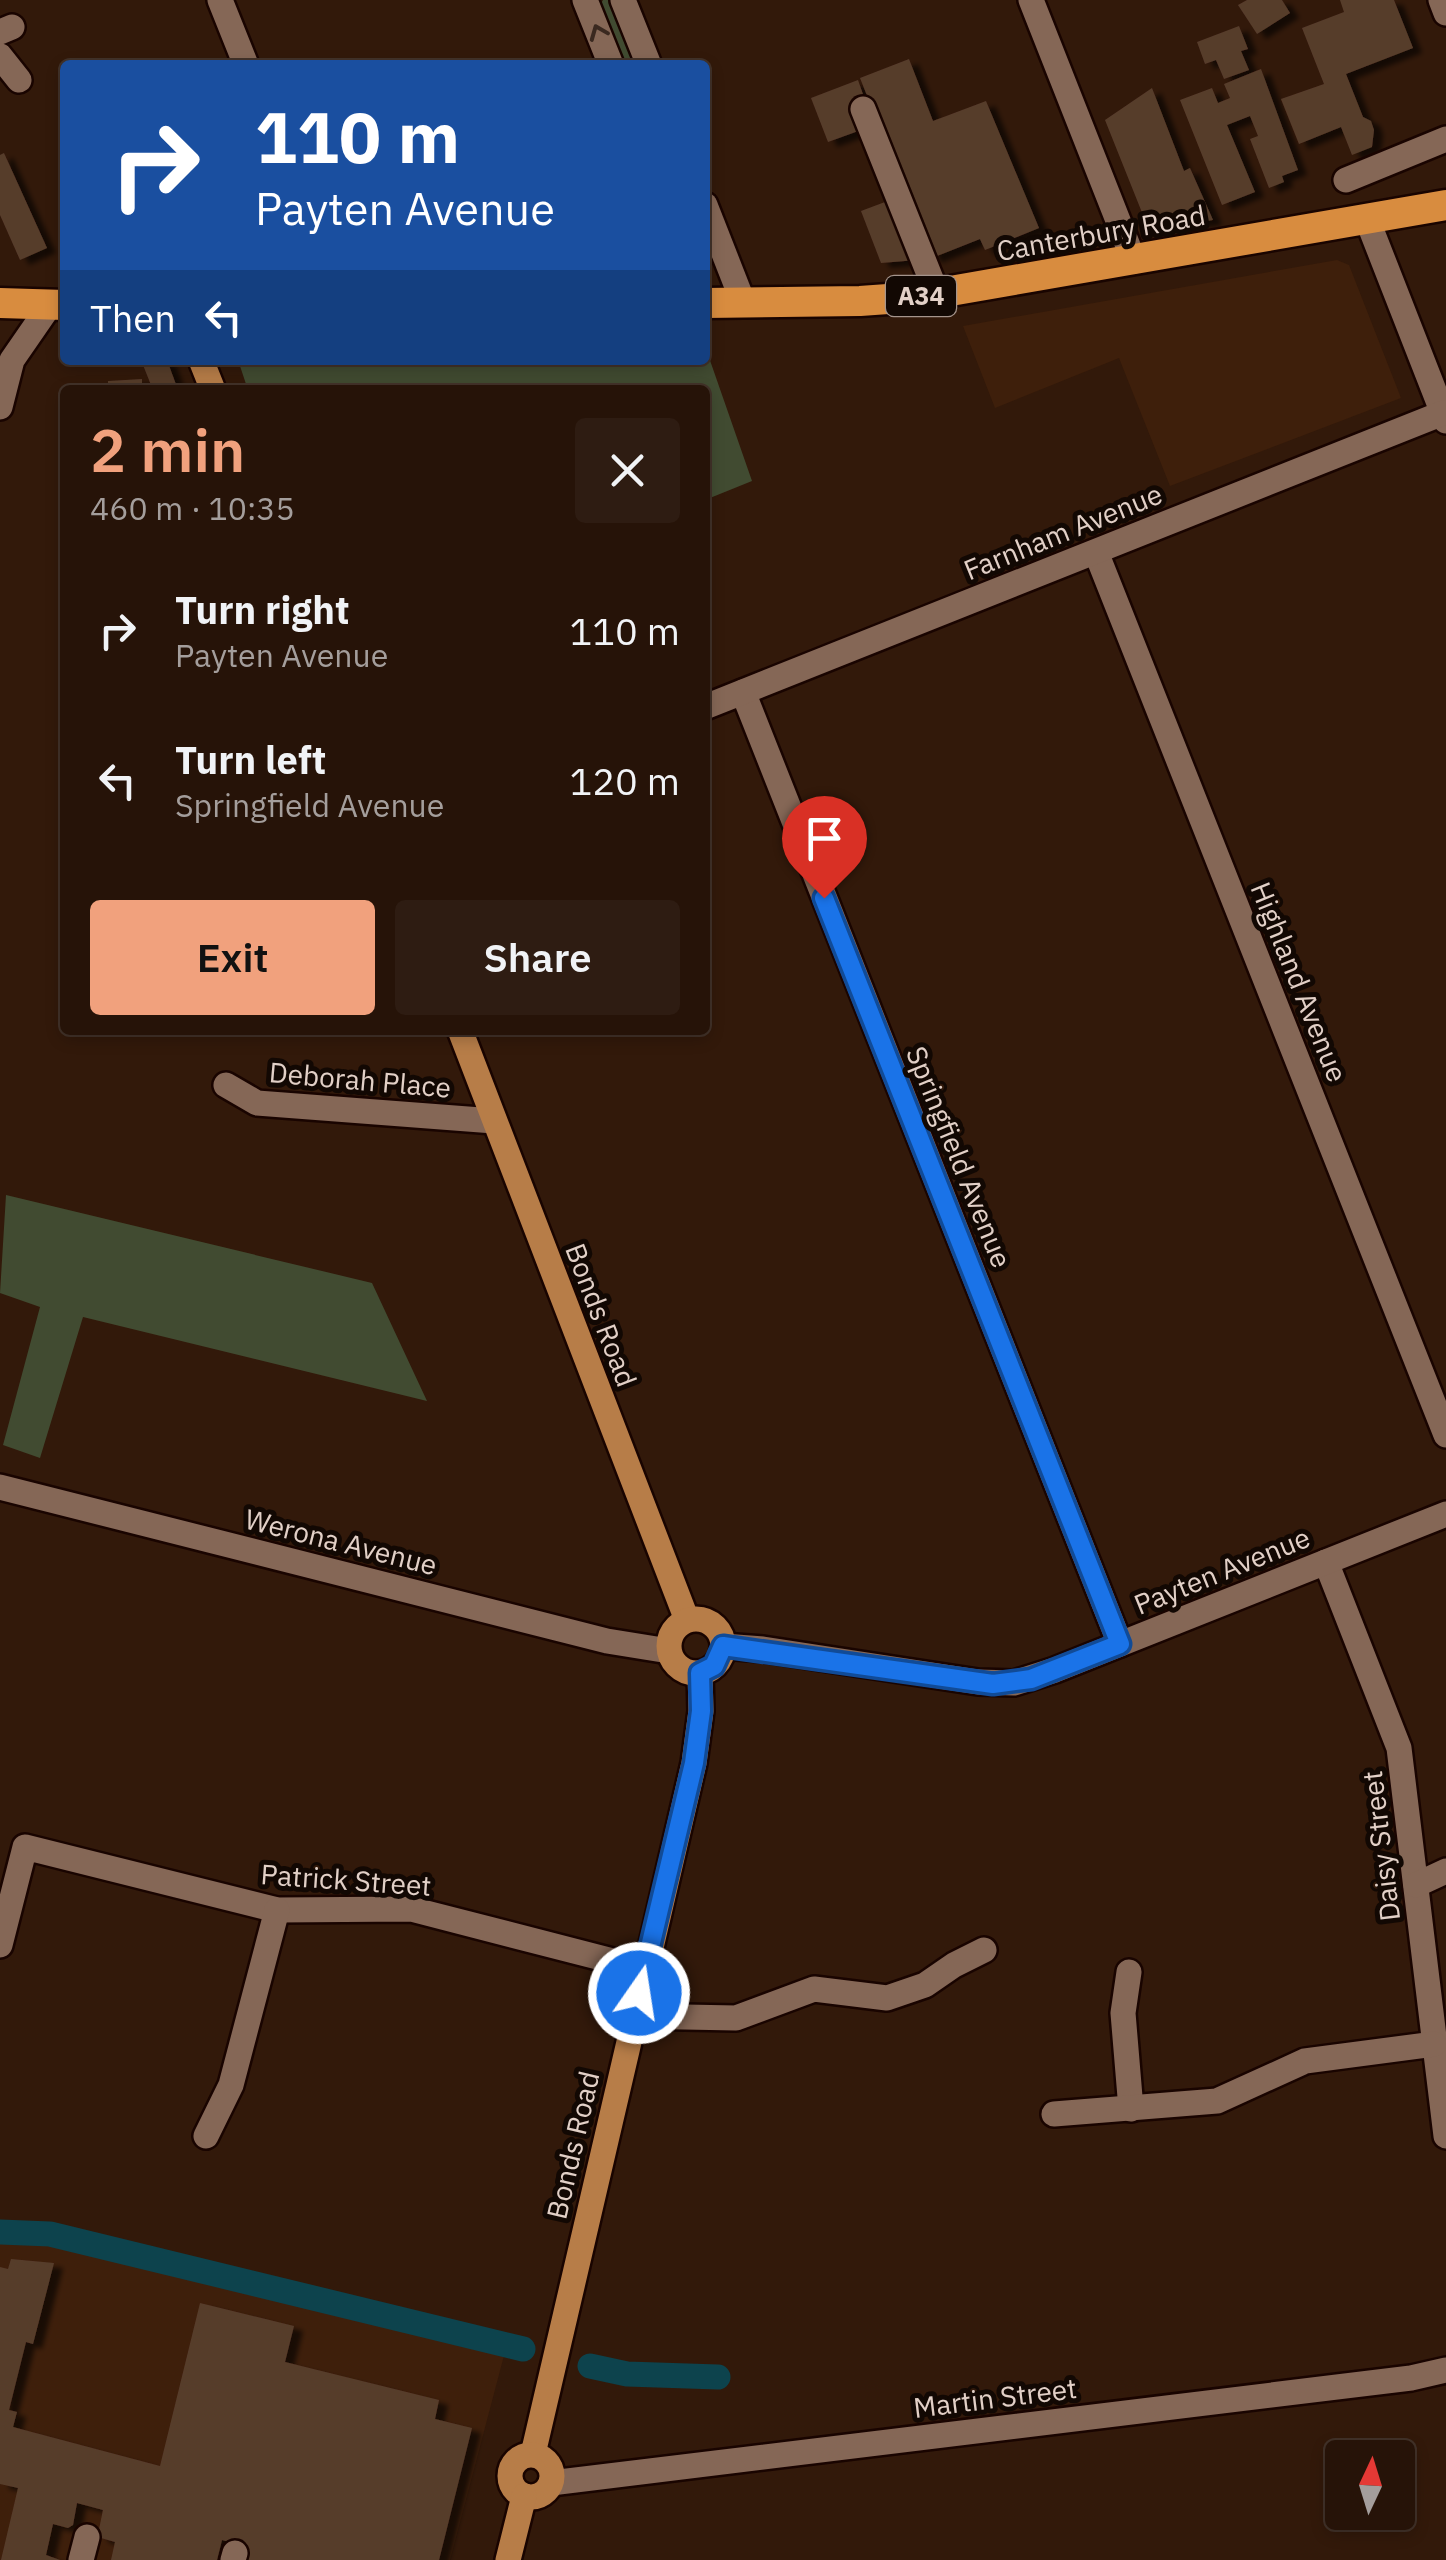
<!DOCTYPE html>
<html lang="en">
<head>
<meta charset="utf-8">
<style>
  :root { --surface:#261308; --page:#2e1c12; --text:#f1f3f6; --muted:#a49e9c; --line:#423229; --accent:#f1a17d }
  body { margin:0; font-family:"IBM Plex Sans",sans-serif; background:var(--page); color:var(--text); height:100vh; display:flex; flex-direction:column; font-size:38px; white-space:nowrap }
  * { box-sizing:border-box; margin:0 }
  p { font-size:32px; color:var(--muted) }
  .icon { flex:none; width:55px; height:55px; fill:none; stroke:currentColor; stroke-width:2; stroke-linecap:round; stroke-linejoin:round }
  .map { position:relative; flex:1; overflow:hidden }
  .side { position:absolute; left:60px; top:385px; width:650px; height:650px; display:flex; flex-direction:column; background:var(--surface); border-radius:10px; box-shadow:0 5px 15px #0003,0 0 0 2px var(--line) }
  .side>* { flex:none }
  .hud { position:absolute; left:60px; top:60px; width:650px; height:305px; border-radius:10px; box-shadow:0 5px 15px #0003,0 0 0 2px var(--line); background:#1a4fa0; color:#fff; overflow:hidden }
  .needle { width:65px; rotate:4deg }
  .buttons { position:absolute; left:1325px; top:2440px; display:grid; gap:20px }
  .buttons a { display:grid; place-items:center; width:90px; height:90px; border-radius:10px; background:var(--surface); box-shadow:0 5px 15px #0003,0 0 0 2px var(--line); font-size:50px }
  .pin { position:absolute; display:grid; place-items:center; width:85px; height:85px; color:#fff; margin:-102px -42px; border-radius:50% 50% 50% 0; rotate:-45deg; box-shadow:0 0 10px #0007 }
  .pin .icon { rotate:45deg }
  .me { position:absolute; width:110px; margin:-55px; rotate:13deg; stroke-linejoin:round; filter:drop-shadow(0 0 8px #0008) }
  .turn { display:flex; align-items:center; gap:35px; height:210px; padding:0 30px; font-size:45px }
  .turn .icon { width:130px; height:130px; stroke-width:2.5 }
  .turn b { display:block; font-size:70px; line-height:85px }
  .then { display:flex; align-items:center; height:95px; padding:0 30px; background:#0003; gap:20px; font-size:38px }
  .round { display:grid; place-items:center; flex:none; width:105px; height:105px; border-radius:10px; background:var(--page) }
  .summary { display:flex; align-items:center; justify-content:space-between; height:170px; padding:0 30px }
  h1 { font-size:60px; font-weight:600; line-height:75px; color:var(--accent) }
  .primary-button { display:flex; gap:20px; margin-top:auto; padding:20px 30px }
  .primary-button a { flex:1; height:115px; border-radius:10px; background:var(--accent); color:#111; font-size:40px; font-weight:600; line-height:115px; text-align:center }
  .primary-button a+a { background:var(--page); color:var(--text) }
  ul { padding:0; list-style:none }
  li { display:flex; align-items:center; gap:30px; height:150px; padding:0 30px }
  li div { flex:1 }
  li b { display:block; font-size:38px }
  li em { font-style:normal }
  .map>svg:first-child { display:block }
  .built { fill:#3e1f0b }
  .green { fill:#414b31 }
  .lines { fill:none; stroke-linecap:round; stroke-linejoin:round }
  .canal { stroke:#0d434d; stroke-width:25 }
  .building { fill:#573c2c; filter:url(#shadow) }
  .minor-casing { stroke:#190400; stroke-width:30 }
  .major-casing { stroke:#190400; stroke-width:30 }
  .highway-casing { stroke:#190400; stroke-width:35 }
  .minor { stroke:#856756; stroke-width:25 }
  .major { stroke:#b77d48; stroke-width:25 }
  .highway { stroke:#d88c3f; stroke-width:30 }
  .oneway { stroke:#3a2920 }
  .route-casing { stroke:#114b97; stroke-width:25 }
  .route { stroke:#1a73e8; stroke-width:18 }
  .labels { text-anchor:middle; stroke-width:10; stroke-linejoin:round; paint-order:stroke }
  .shield { fill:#120803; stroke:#a4948c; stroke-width:2.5 }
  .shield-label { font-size:25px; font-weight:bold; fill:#e2d0c7 }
  .street-label { font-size:28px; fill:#e2d0c7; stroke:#120803 }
</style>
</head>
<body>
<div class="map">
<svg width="1446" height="2560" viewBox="0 0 1446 2560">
  <defs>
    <filter id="shadow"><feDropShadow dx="9" dy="5" stdDeviation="2.5" flood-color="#0009"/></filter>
  </defs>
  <rect width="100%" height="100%" fill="#32190a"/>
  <!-- built -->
  <g class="built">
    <polygon points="1337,260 1349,265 1401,398 1170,486 1119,358 995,408 963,326"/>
    <polygon points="0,2225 506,2348 450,2560 0,2560"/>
  </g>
  <!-- green -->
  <g class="green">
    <polygon points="603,0 613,0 641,65 619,65 598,8"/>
    <polygon points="705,346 752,481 705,500 705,390 248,390 238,360 705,360"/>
    <polygon points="6,1195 372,1283 427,1401 83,1317 40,1458 3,1445 40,1307 0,1293"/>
  </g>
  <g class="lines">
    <!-- canal -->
    <g class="canal">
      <polyline points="0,2232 50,2234 523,2349"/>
      <polyline points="590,2366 627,2374 718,2377"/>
    </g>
  </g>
  <!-- building -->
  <g class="building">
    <polygon points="1247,0 1282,0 1290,13 1257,34 1238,5"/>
    <polygon points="1340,0 1394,0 1413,48 1346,74 1363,117 1371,121 1374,130 1372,147 1352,155 1341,127 1299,144 1281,99 1324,84 1302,28 1344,12"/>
    <polygon points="1239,26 1248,49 1241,51 1249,70 1224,79 1216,60 1205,64 1197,42"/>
    <polygon points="909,59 933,121 986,101 1039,228 985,250 980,239 932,258 860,78"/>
    <polygon points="1261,69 1298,170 1282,176 1284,182 1269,188 1250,139 1258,136 1250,116 1227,125 1255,192 1222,205 1180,100 1212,88 1218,103 1230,98 1224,84"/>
    <polygon points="858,80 865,100 861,130 828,142 811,98"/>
    <polygon points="1152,88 1184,171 1190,168 1213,220 1161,228 1145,220 1105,120"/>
    <polygon points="4,153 47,248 20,260 0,215 0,155"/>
    <polygon points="893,199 917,260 881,263 861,211"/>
    <polygon points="141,360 167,360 178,390 153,390"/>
    <polygon points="142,379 142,390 95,390 95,387 108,386 108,381"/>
    <polygon points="60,389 65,389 65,421 61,422"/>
    <polygon points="11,2259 54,2263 33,2344 26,2342 9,2410 17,2412 13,2427 160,2466 200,2303 294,2326 285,2362 439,2400 435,2419 472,2428 439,2560 245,2560 248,2547 222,2540 217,2560 111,2560 115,2542 101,2538 98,2534 103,2510 77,2503 73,2525 68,2528 53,2524 46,2555 60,2560 1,2560 18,2488 0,2484 0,2267 8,2269"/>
  </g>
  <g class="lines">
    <!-- minor casing -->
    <g class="minor-casing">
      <g id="minor">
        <polyline points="220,0 246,65"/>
        <polyline points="585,0 611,65"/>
        <polyline points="623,0 649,65"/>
        <polyline points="1031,0 1134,261"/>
        <polyline points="1441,0 1446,13"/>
        <polyline points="0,32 12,27"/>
        <polyline points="0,56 19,80"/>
        <polyline points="863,109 937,294"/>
        <polyline points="1346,180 1446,139"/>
        <polyline points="705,205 743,302"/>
        <polyline points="1367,219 1446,421"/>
        <polyline points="0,407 12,360 50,305"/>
        <polyline points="1096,552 1446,1435"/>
        <polyline points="743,692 1120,1644"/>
        <polyline points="705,707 1443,413"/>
        <polyline points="226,1085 257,1103 494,1121"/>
        <polyline points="0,1487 607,1641 669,1651"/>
        <polyline points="1326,1562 1399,1748 1446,2136"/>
        <polyline points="723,1646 763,1649 978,1682 1014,1683 1055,1670 1446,1514"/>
        <polyline points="1416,1885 1446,1871"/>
        <polyline points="0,1945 25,1847 277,1910 411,1909 644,1969"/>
        <polyline points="1129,1972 1123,2013 1131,2109"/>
        <polyline points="633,2016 736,2018 814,1989 887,1998 925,1985 954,1965 984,1950"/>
        <polyline points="1054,2114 1217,2101 1305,2061 1434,2044"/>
        <polyline points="206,2136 231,2085 277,1910"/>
        <polyline points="551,2483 1411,2378 1446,2370"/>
        <polyline points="81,2560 87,2537"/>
        <polyline points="233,2560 235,2553"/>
      </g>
    </g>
    <!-- major casing -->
    <g class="major-casing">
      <g id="major">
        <polyline points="201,360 213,390"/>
        <polyline points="460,1030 687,1620"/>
        <circle cx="696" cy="1646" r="27"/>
        <polyline points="533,2454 694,1763 701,1711 700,1673"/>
        <circle cx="531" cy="2476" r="21"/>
        <polyline points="508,2560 524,2496"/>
      </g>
    </g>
    <!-- highway casing -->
    <g class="highway-casing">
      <g id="highway">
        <polyline points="0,303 65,305"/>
        <polyline points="705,303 860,301 916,297 1446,205"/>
      </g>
    </g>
    <!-- minor -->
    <use href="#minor" class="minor"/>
    <!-- major -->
    <use href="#major" class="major"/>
    <!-- highway -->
    <use href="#highway" class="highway"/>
  </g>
  <!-- one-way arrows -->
  <defs><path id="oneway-chevron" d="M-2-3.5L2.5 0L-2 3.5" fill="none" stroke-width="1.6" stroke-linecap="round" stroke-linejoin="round" transform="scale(2.5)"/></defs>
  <use class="oneway" href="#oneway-chevron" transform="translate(598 32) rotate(-112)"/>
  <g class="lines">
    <!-- route casing -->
    <g class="route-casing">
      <polyline id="route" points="639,1993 694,1763 701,1711 700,1673 714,1666 723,1646 993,1684 1031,1679 1120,1644 824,898"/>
    </g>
    <!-- route -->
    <use href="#route" class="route"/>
  </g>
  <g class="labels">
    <!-- shield labels -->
    <rect class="shield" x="886" y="276" width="70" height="40" rx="8"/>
    <g class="shield-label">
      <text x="921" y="305">A34</text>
    </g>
    <!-- street labels -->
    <g class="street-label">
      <text transform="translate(1101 233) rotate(-10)" y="10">Canterbury Road</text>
      <text transform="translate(1063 532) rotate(-22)" y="10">Farnham Avenue</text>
      <text transform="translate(1299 982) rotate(68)" y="10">Highland Avenue</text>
      <text transform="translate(360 1080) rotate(5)" y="10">Deborah Place</text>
      <text transform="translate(959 1157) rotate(68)" y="10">Springfield Avenue</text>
      <text transform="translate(601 1315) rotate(69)" y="10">Bonds Road</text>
      <text transform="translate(341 1542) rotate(14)" y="10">Werona Avenue</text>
      <text transform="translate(1222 1571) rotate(-22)" y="10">Payten Avenue</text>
      <text transform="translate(1381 1846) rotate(-97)" y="10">Daisy Street</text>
      <text transform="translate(346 1880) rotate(4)" y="10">Patrick Street</text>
      <text transform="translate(573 2145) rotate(-77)" y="10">Bonds Road</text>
      <text transform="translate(995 2398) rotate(-7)" y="10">Martin Street</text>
    </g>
  </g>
</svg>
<div class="buttons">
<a><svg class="needle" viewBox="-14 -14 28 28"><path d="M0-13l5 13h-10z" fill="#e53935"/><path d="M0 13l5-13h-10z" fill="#a49e9c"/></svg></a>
</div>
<div class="pin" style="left:824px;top:898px;background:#d93025"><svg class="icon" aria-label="arrive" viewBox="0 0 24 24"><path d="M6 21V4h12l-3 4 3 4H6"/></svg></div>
<svg class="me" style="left:639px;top:1993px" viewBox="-20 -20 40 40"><circle r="17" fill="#1a73e8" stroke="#fff" stroke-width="3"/><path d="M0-11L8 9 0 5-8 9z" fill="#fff"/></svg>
<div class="hud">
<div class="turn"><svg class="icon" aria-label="right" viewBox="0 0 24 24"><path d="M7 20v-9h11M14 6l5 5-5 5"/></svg><div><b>110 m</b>Payten Avenue</div></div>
<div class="then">Then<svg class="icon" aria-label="left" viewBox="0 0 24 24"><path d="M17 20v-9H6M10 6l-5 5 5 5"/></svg></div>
</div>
<section class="side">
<div class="summary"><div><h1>2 min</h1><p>460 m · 10:35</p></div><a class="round"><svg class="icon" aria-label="close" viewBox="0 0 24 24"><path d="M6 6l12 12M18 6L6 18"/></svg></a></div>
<ul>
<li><svg class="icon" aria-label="right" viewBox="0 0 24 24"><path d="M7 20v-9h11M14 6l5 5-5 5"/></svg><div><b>Turn right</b><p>Payten Avenue</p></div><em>110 m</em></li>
<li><svg class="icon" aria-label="left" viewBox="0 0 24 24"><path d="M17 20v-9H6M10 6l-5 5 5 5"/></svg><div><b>Turn left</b><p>Springfield Avenue</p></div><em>120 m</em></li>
</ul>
<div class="primary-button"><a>Exit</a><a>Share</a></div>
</section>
</div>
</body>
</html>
